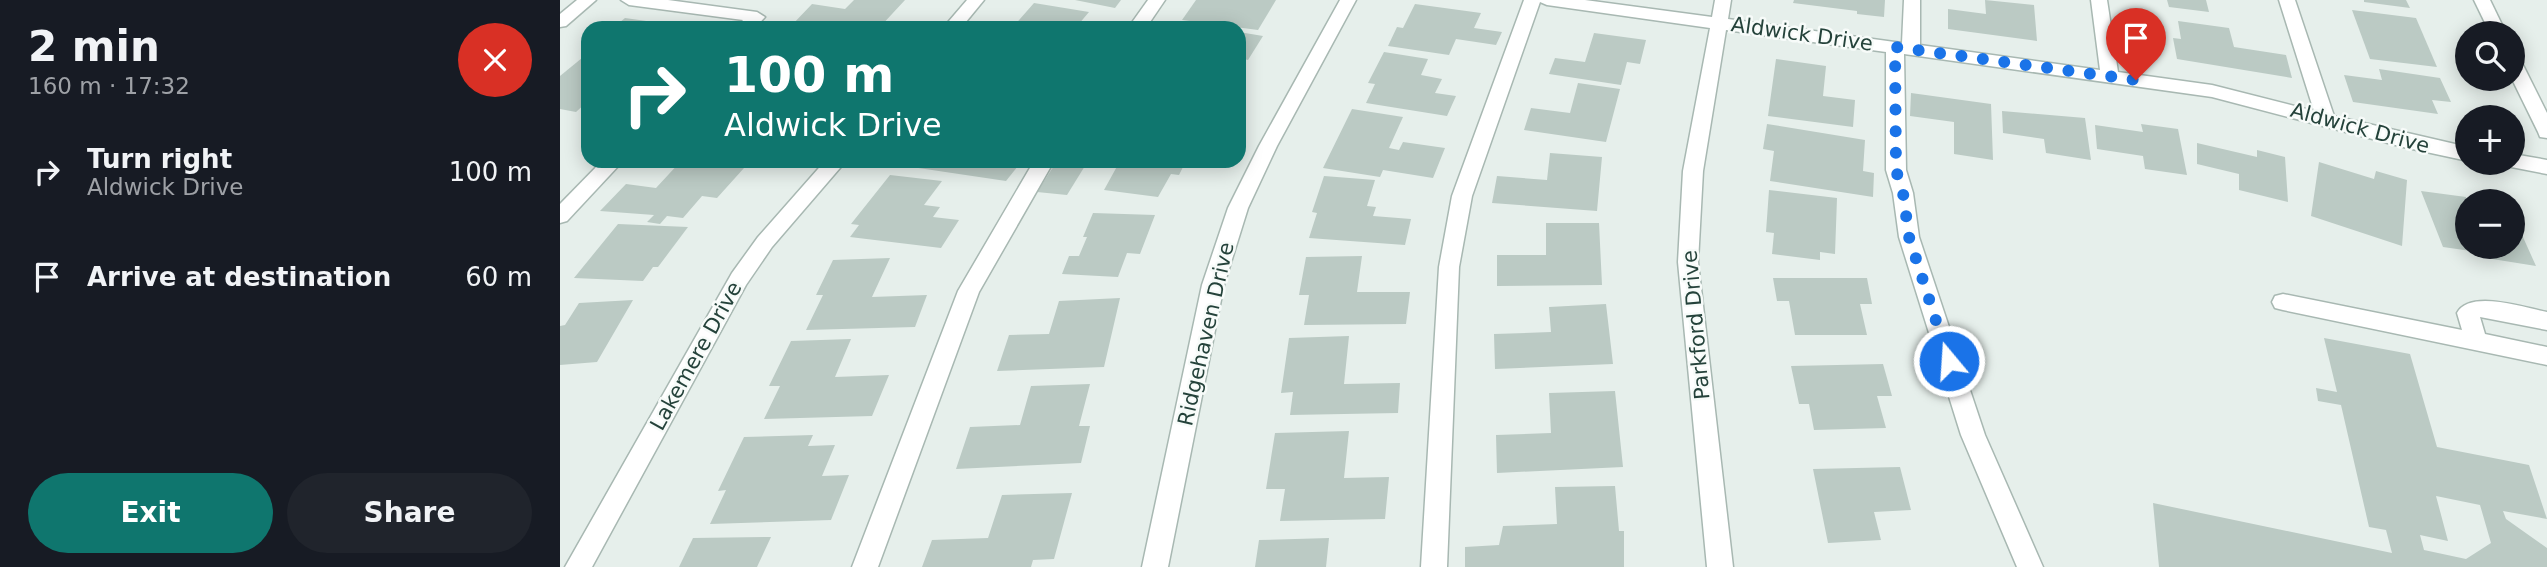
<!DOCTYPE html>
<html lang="en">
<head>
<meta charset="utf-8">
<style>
  :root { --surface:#171b24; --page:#20242c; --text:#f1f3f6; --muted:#9ea1a6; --accent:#0f766e }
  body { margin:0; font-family:"DejaVu Sans",sans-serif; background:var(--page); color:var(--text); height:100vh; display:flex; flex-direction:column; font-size:26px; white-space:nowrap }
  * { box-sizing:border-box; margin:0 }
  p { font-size:23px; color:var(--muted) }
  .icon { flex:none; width:38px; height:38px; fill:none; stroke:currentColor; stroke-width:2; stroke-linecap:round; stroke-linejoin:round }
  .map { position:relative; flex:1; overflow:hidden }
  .details { display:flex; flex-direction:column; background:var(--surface); width:560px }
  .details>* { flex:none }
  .guide { position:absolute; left:21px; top:21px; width:665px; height:147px; border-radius:21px; box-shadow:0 4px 18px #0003; background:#0f766e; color:#fff; overflow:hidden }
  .controls { position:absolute; left:1895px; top:21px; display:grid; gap:14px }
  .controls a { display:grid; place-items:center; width:70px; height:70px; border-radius:50%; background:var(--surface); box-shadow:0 4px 18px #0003; font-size:35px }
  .pin { position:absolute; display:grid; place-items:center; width:60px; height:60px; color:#fff; margin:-72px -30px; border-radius:50% 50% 50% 0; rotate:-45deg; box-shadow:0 0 7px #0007 }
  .pin .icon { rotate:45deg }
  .me { position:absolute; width:77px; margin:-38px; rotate:342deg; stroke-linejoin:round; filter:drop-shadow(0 0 5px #0008) }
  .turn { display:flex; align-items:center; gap:24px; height:147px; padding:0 28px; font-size:32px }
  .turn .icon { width:91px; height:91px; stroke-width:2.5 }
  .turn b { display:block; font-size:49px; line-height:60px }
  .round { display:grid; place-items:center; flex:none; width:74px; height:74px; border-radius:37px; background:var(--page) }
  .headline { display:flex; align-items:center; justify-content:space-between; height:119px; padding:0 28px }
  h1 { font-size:42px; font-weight:800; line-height:52px }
  .button { display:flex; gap:14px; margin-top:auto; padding:14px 28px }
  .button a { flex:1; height:80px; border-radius:42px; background:var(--accent); color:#fff; font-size:28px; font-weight:800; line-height:80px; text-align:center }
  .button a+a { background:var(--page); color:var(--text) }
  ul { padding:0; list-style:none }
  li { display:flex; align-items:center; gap:21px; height:105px; padding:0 28px }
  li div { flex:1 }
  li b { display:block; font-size:26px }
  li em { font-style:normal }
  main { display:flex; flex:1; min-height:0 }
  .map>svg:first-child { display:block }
  .building { fill:#bbcac4; fill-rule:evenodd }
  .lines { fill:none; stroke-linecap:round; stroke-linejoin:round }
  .minor-casing { stroke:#a8b8b2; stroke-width:3 }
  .minor { fill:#fff; fill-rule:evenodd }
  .route { stroke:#1a73e8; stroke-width:12; stroke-dasharray:0 21.6 }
  .labels { text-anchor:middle; stroke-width:5; stroke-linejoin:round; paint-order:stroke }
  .street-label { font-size:21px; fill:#24423a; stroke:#f7fbf9 }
</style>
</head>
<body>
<main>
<section class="details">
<div class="headline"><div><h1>2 min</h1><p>160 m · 17:32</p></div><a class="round" style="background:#d93025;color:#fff"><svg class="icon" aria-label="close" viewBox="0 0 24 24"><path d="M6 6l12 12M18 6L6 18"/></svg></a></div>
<ul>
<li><svg class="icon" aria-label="right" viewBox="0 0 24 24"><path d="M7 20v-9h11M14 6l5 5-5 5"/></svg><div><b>Turn right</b><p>Aldwick Drive</p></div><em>100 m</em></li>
<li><svg class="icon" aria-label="arrive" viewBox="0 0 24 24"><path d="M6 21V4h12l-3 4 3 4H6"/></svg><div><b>Arrive at destination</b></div><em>60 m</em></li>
</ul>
<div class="button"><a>Exit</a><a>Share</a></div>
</section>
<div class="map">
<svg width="1987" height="567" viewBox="0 0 1987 567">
  <rect width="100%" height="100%" fill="#e6efeb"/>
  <!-- building -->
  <g class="building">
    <polygon points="294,0 345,0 319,28 256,28 232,25 252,4 285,9"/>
    <polygon points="515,0 561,0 555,8"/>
    <polygon points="636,0 716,0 698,30 622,20"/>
    <polygon points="1234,0 1325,0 1324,17 1297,14 1297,11 1233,3"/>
    <polygon points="1425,0 1474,5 1477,41 1388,29 1388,9 1426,14"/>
    <polygon points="1607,0 1646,0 1649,12 1609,7"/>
    <polygon points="1804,0 1846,0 1850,8 1804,2"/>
    <polygon points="474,3 529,12 518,25 496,22 491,28 452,28"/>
    <polygon points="855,4 921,13 914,28 942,32 936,45 896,39 889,55 828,46 837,27 843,28"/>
    <polygon points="1792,10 1856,18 1877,67 1810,59"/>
    <polygon points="65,18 122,26 120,28 53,28"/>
    <polygon points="1618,21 1669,28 1674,47 1726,55 1732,78 1617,59 1613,38 1621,39"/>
    <polygon points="679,32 703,36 688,60 684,59 679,67"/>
    <polygon points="1034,33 1086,40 1080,64 1067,62 1061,85 989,74 995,58 1025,62"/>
    <polygon points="824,52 868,59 861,75 882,79 875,93 896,96 887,116 806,103 815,84 808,83"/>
    <polygon points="22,58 28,59 28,101 16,112 0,109 0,76"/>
    <polygon points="1216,59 1266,66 1263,96 1295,100 1293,127 1208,116"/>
    <polygon points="1819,69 1880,78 1891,102 1872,100 1878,114 1793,102 1784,75 1822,80"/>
    <polygon points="1018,83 1060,89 1046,142 964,130 971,108 1010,113"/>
    <polygon points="1351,93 1431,104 1433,160 1394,154 1394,122 1350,116"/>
    <polygon points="792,109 843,117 829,148 839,150 843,142 885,148 873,178 823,170 820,177 763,168"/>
    <polygon points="1442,111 1525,118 1531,160 1486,153 1484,139 1443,133"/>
    <polygon points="1207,124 1305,140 1303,171 1314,173 1313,197 1210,181 1214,151 1203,149"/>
    <polygon points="1581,124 1618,129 1627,175 1585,169 1583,156 1537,149 1535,125 1583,132"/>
    <polygon points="1637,143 1697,157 1697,150 1725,157 1728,202 1679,190 1679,174 1637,164"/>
    <polygon points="990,153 1042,157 1037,211 932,203 937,176 987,180"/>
    <polygon points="121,161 184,168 157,198 142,196 123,218 107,216 100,224 87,222 94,215 40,211 66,184 96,188"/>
    <polygon points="350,161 462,161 446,181 345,166"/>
    <polygon points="497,161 528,161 507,195 477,192"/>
    <polygon points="560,161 626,161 619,175 611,174 598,197 544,190"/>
    <polygon points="1759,162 1814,179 1816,171 1847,180 1842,246 1751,216"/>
    <polygon points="330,175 382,181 364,205 380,207 373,217 399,220 381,248 290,237 299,225 291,224"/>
    <polygon points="764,176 815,180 807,206 816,207 813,216 851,219 845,245 749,238 757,213 752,212"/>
    <polygon points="1209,190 1277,198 1275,254 1260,252 1260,260 1212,254 1214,233 1206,232"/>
    <polygon points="1861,191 1906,197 1908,247 1953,247 1953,215 1976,266 1926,258 1925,253 1883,247"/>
    <polygon points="533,213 595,215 580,254 567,253 558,277 502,274 509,256 519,256 527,237 523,237"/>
    <polygon points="986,223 1039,223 1042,285 937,286 937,255 986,255"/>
    <polygon points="58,224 128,227 98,267 93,267 83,281 14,278"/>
    <polygon points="802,256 797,292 850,292 846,324 744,325 749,295 739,295 746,257"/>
    <polygon points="330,258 312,297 367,295 355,327 246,330 263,295 256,295 273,260"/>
    <polygon points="1213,278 1307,278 1312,304 1300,304 1307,335 1235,335 1229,301 1217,301"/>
    <polygon points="560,298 544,367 437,371 449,335 489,334 499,301"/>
    <polygon points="73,300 37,362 0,365 0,326 5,325 19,303"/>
    <polygon points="1046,304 1053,364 935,369 934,334 991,332 989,307"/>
    <polygon points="789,336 784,384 840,383 838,413 730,415 733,392 721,393 729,338"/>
    <path d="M1764,338L1850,354L1877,447L1969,465L1987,519L1943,511L1946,519L1987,548V567H1599L1593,503L1832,553L1826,530L1809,527L1781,405L1758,401L1756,388L1777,392ZM1876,496L1920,505L1931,543L1906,559L1864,550L1860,535L1888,541Z"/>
    <polygon points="291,339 275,377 329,375 312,416 204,419 220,386 209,386 231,341"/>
    <polygon points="1323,364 1332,396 1317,396 1326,428 1254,430 1249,404 1239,404 1231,366"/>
    <polygon points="530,384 519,426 530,426 521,463 396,469 410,427 460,425 471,386"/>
    <polygon points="1055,391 1063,467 937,473 936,435 991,433 989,393"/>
    <polygon points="789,431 784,478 829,477 825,519 720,521 725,489 706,489 715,433"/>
    <polygon points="253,435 248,446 275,445 262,476 289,475 271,520 150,524 166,490 158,491 184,437"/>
    <polygon points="1340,467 1351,510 1314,512 1321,540 1268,543 1253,469"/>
    <polygon points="1055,486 1059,531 1064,531 1064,567 905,567 905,547 939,545 943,526 997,524 995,487"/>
    <polygon points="512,493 494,559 473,560 471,567 362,567 372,540 428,538 442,495"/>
    <polygon points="211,537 197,567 119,567 133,538"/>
    <polygon points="769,538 766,567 695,567 699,540"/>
  </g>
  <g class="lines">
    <!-- minor casing -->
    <g class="minor-casing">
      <g id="minor">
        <polygon points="17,0 36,0 6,26 0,27 0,14"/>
        <polygon points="61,0 108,0 197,12 205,17 195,28 176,28 183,20 69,5"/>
        <polygon points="407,0 424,0 401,28 383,28"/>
        <polygon points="588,0 605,0 586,28 568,28"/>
        <polygon points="780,0 796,0 717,146 688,208 664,285 608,567 582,567 642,285 668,208 699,146"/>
        <polygon points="964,0 1025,0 1152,17 1155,0 1171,0 1168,19 1342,43 1344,0 1360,0 1360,45 1540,70 1531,0 1547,0 1558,72 1652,85 1754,111 1719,0 1735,0 1774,116 1908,147 1908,161 1843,147 1652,97 1344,54 1346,170 1353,193 1359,237 1425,435 1483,567 1457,567 1401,435 1339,237 1333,193 1326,170 1326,52 1166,30 1143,171 1138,262 1173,567 1147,567 1118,262 1123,171 1150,28 987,5 980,2 912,196 899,267 887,567 861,567 879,267 892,196"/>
        <polygon points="1914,0 1930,0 1946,33 1930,33"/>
        <polygon points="1953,57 1962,63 1987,113 1987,138 1980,137 1978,132 1952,79"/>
        <polygon points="1953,154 1987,160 1987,174 1946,166 1944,163 1953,163"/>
        <polygon points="42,161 63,161 7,221 0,223 0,204"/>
        <polygon points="265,161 286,161 212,247 186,285 32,567 5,567 172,273 198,237"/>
        <polygon points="474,161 494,161 419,292 318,567 292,567 398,291"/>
        <path d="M1723,294L1902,330L1897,313C1910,289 1965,308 1987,312V330L1920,317L1925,334L1987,347V365L1723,310L1715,308L1712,302L1715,296Z"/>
      </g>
    </g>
    <!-- minor -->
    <use href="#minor" class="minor"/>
  </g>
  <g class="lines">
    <!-- route -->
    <polyline class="route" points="1389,361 1349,237 1343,193 1336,170 1335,47 1576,80"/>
  </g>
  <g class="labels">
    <!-- street labels -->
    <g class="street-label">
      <text transform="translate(1242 34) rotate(8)" y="7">Aldwick Drive</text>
      <text transform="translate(1800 128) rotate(15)" y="7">Aldwick Drive</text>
      <text transform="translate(1136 325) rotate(-95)" y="7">Parkford Drive</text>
      <text transform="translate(646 334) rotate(-77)" y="7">Ridgehaven Drive</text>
      <text transform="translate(136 356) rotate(-61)" y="7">Lakemere Drive</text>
    </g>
  </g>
</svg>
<div class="controls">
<a><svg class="icon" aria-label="search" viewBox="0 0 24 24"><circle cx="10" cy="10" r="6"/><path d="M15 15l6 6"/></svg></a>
<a>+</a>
<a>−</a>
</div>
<div class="pin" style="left:1576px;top:80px;background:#d93025"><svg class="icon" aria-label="arrive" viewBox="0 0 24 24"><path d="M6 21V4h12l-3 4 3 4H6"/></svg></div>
<svg class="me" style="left:1389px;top:361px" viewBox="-20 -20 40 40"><circle r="17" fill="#1a73e8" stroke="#fff" stroke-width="3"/><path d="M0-11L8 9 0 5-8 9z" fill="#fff"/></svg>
<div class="guide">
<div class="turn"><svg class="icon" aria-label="right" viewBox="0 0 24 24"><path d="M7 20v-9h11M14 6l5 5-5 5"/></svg><div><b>100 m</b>Aldwick Drive</div></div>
</div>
</div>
</main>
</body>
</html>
